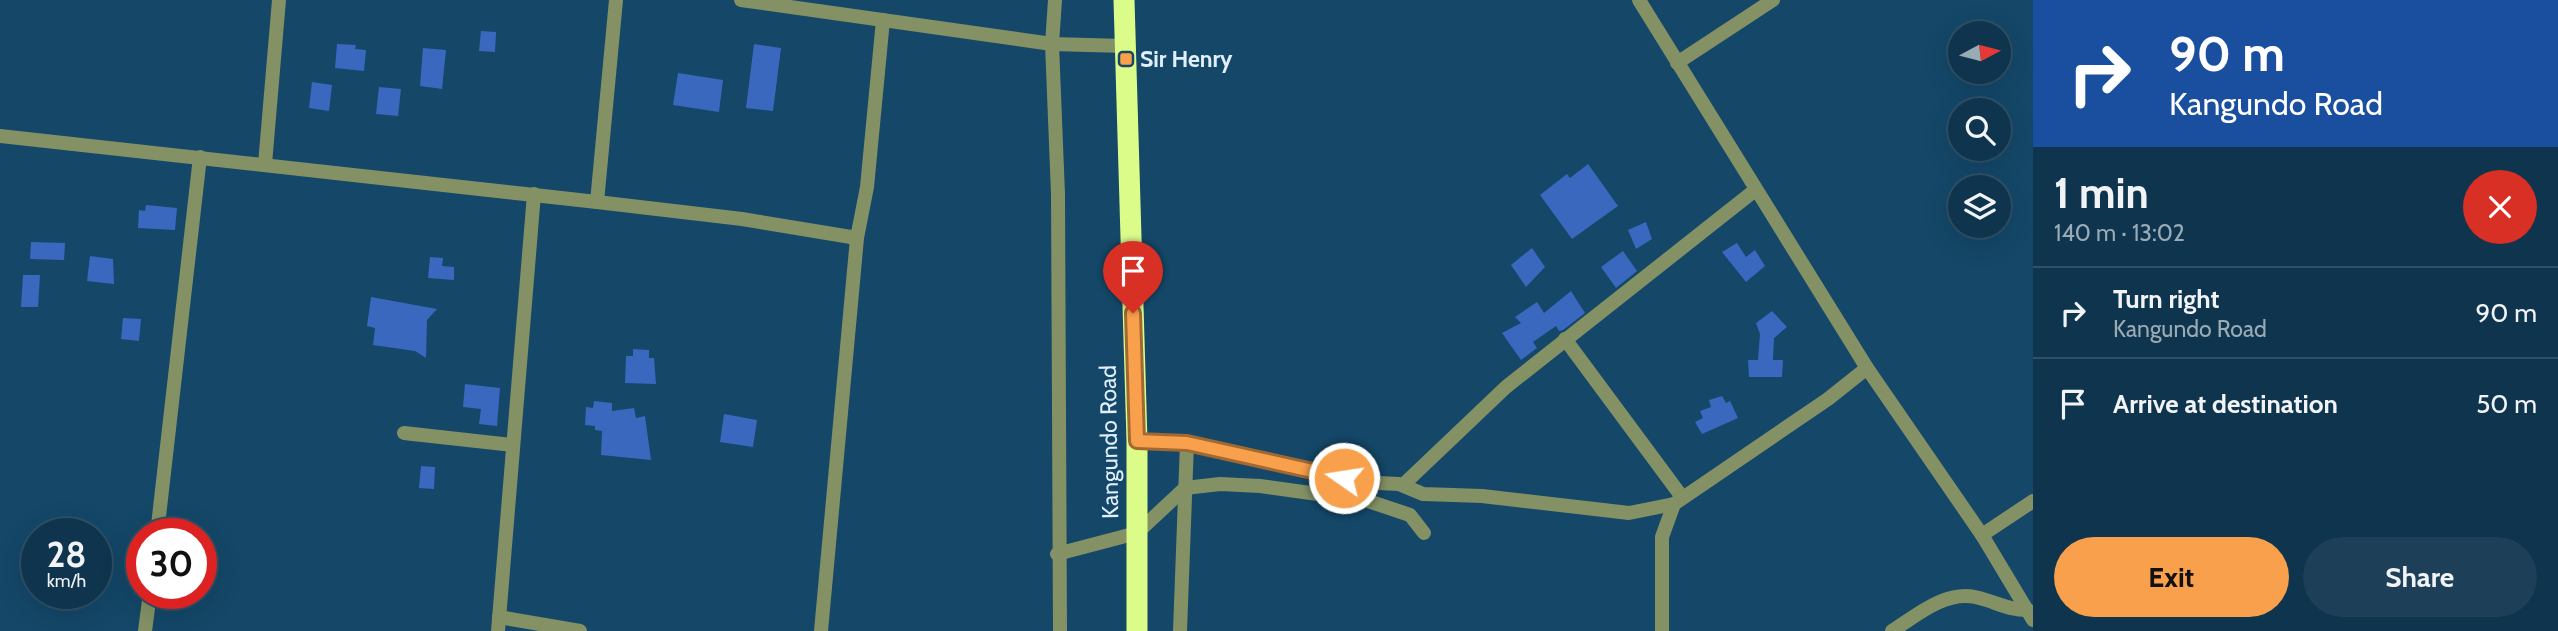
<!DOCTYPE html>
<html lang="en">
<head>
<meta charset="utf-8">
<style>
  :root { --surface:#0f354e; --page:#1d4058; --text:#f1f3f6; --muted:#9babb6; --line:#2f5066; --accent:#f8a04b }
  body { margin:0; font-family:Cabin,sans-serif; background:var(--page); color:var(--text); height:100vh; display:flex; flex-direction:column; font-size:26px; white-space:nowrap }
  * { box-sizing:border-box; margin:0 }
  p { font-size:23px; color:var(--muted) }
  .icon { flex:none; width:38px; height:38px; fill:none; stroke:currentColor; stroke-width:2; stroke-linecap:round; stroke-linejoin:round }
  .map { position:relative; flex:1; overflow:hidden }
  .details { display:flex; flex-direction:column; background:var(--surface); width:525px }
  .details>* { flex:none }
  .guide { background:#1a4fa0; color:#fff; overflow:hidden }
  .needle { width:46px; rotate:83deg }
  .controls { position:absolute; left:1948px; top:21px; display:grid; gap:14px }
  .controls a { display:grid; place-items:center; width:63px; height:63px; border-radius:50%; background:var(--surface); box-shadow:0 7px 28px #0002,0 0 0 2px var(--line); font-size:35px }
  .speed { position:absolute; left:21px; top:518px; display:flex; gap:14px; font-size:35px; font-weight:700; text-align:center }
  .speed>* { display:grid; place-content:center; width:91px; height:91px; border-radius:50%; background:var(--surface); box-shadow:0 7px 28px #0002,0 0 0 2px var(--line); line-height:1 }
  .speed small { font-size:18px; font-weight:400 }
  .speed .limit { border:10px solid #d22; background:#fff; color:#111 }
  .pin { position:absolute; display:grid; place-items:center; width:60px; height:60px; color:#fff; margin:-72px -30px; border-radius:50% 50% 50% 0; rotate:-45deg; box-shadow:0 0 7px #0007 }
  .pin .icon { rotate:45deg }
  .me { position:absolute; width:77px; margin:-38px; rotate:283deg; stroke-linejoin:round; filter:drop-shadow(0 0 5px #0008) }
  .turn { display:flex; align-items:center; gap:24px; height:147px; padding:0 21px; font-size:32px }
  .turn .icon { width:91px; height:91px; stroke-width:2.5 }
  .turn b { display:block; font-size:49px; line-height:60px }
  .round { display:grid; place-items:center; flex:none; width:74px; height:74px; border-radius:37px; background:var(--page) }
  .headline { display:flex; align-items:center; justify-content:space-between; height:119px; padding:0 21px }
  h1 { font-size:42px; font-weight:700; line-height:52px }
  .button { display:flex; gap:14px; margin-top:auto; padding:14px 21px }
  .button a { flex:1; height:80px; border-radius:42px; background:var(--accent); color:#111; font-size:28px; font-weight:700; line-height:80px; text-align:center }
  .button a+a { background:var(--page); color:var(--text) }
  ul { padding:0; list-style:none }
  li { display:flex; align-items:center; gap:21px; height:91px; padding:0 21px; border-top:2px solid var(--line) }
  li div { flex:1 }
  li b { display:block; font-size:26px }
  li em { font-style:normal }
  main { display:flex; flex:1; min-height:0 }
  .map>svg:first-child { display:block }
  .building { fill:#3b68bf }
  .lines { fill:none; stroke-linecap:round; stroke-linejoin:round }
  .street { stroke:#839165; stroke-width:14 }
  .highway { stroke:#dcfc8a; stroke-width:21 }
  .route-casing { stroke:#a16831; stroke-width:18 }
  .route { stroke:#f8a04b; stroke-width:12 }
  .poi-dot { fill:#f8a04b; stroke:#144768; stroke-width:2.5 }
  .labels { text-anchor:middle; stroke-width:5; stroke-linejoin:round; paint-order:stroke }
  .poi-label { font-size:23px; font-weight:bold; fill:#e0effb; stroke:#144768; text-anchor:start }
  .street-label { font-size:23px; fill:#e0effb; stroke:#144768 }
</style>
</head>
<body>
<main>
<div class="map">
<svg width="2033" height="631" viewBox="0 0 2033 631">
  <rect width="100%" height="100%" fill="#144768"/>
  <!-- building -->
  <g class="building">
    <polygon points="481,31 496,32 495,52 479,51"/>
    <polygon points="337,44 356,45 355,49 366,50 364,71 335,68"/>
    <polygon points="754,44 781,48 773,111 746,108"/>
    <polygon points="423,48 446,50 442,89 420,86"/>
    <polygon points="678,73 723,80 719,112 673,105"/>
    <polygon points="312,82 332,85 329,111 309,108"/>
    <polygon points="379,87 401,89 398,116 376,114"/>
    <polygon points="1588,164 1618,206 1572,239 1540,195 1567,174 1570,178"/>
    <polygon points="146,205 177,208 175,230 138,228 139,210 145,211"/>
    <polygon points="1646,222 1652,239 1636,249 1628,230"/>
    <polygon points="31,242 65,243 64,260 30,259"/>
    <polygon points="1737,243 1746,257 1755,250 1765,266 1746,282 1722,252"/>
    <polygon points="1532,248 1545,267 1526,287 1511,265"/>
    <polygon points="1623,251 1637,271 1616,288 1601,267"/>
    <polygon points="90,256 113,259 114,284 87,281"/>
    <polygon points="430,257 443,258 442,266 454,267 454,280 428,278"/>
    <polygon points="23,275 40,275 38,307 21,307"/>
    <polygon points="1571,291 1585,313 1563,330 1559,331 1556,326 1533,342 1537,348 1521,360 1502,333 1521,323 1515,317 1537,302 1544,313"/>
    <polygon points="371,297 437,309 427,320 426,358 415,351 373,345 375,328 367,326"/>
    <polygon points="1772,311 1787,327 1774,338 1773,360 1783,360 1782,377 1749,377 1748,360 1758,360 1760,334 1756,323"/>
    <polygon points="123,318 141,319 139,341 121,339"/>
    <polygon points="633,349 649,350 649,358 654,358 656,384 625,383 626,356 633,356"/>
    <polygon points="465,384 500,388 497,426 479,424 481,409 463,407"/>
    <polygon points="1722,396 1726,403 1730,401 1738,418 1702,434 1695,422 1703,418 1700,411 1711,407 1709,400"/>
    <polygon points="594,401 612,403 612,411 634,408 636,418 645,416 651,460 601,455 602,431 595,430 595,426 585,425 586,407 593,408"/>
    <polygon points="724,414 757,420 753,447 720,442"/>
    <polygon points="421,466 435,467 434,489 419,488"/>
  </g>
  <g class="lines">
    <!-- street -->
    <g class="street">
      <polyline points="741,0 1052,44 1125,46"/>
      <polyline points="1055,0 1052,44 1058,194 1060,631"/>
      <polyline points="1639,0 1867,368 1982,535 2033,620"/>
      <polyline points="1677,63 1773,0"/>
      <polyline points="0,136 597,202 742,219 857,238"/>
      <polyline points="265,164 279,0"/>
      <polyline points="597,202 616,0"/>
      <polyline points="1565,339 1682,497"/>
      <polyline points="404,433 512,445"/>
      <polyline points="1137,441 1187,443 1357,482 1399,484 1423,494 1482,496 1629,513 1674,504 1828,399 1867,368"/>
      <polyline points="1403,485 1506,387 1754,191"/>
      <polyline points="157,534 200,157"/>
      <polyline points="1982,535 2033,501"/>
      <polyline points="1057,554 1137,533 1185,488 1220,484 1260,486 1368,501 1410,515 1424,533"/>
      <polyline points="499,617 580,631"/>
      <polyline points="145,631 150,593"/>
      <polyline points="498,631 534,194"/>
      <polyline points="821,631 857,238 867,187 883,20"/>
      <polyline points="1180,631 1187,443"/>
      <polyline points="1662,631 1662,537 1674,504"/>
      <path d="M1892,631C1916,616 1944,591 1975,597C1995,601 2006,610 2028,610"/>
    </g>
    <!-- highway -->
    <polyline class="highway" points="1124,0 1137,441 1137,631"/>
  </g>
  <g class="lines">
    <!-- route casing -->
    <g class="route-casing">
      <polyline id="route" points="1133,313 1137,441 1187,443 1344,478"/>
    </g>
    <!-- route -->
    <use href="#route" class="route"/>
  </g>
  <!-- markers -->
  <rect class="poi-dot" x="1119" y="52" width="14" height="14" rx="3.5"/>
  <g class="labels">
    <!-- poi labels -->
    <g class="poi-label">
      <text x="1140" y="67">Sir Henry</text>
    </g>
    <!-- street labels -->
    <g class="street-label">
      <text transform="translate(1109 442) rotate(-91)" y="8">Kangundo Road</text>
    </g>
  </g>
</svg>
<div class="controls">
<a><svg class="needle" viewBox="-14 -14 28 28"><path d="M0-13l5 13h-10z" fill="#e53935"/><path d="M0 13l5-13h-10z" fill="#9babb6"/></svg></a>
<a><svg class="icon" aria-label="search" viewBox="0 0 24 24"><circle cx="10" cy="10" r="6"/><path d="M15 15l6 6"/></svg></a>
<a><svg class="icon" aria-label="layers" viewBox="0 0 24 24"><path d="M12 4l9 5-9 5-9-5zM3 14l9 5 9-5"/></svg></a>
</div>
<div class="speed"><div>28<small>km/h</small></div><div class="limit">30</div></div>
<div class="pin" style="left:1133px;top:313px;background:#d93025"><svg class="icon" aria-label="arrive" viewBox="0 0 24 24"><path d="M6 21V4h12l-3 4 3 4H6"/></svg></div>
<svg class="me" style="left:1344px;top:478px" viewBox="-20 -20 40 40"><circle r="17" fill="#f8a04b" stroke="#fff" stroke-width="3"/><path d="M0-11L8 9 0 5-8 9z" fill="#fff"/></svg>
</div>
<section class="details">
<div class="guide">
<div class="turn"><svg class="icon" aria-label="right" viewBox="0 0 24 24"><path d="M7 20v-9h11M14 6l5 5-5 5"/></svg><div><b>90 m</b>Kangundo Road</div></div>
</div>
<div class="headline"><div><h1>1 min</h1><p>140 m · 13:02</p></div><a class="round" style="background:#d93025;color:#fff"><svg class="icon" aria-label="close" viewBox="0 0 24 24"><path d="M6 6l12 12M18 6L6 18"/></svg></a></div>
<ul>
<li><svg class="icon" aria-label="right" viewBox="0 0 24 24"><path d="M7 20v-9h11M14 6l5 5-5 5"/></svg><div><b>Turn right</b><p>Kangundo Road</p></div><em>90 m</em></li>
<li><svg class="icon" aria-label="arrive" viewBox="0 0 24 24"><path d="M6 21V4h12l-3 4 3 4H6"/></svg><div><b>Arrive at destination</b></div><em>50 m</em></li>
</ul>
<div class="button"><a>Exit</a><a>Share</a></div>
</section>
</main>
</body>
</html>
